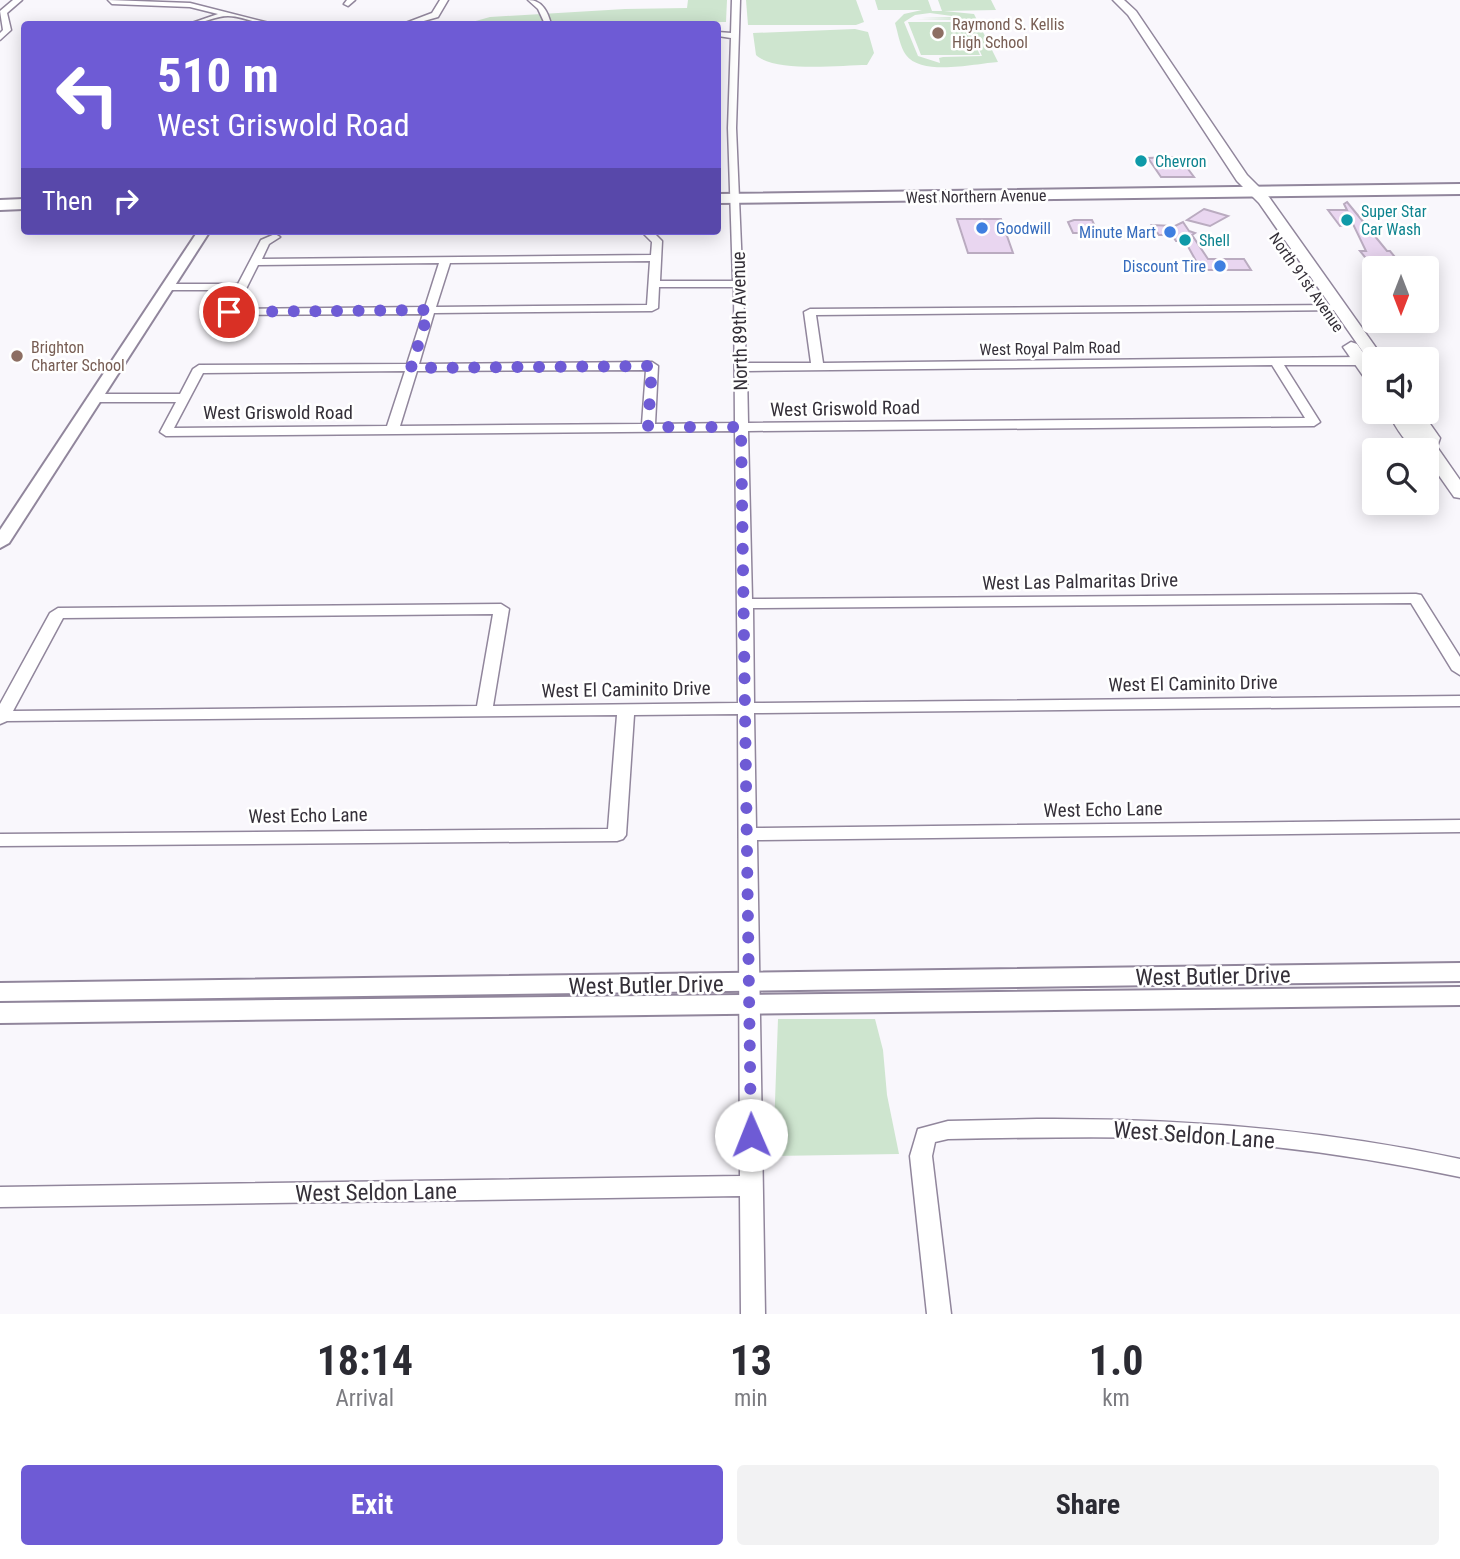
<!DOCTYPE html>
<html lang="en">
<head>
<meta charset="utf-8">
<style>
  :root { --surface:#fff; --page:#f2f2f3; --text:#2b2b33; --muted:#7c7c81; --accent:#6e5bd5 }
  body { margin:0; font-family:"Roboto Condensed",sans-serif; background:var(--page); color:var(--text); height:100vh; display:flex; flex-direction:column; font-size:26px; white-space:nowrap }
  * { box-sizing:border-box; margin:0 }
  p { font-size:23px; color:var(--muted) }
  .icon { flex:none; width:38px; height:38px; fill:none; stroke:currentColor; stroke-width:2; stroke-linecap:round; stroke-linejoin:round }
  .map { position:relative; height:1314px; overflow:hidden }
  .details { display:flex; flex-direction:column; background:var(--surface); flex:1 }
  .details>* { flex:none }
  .top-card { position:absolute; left:21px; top:21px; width:700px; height:214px; border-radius:7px; box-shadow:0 4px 18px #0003; background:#6e5bd5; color:#fff; overflow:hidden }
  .needle { width:46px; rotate:180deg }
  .tools { position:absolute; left:1362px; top:256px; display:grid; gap:14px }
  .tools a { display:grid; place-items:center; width:77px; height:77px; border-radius:7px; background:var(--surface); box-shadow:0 4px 18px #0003; font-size:35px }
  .pin { position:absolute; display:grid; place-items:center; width:60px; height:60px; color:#fff; margin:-30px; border:4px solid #fff; border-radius:50%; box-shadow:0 2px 7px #0007 }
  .me { position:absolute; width:77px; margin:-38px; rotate:359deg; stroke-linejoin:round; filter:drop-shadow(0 0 5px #0008) }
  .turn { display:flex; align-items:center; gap:24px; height:147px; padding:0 21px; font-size:32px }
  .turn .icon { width:91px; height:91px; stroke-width:2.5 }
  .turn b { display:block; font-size:49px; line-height:60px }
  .then { display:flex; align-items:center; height:66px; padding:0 21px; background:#0003; gap:14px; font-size:26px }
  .eta { display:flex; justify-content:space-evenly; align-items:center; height:119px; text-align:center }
  .eta b { font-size:42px; font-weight:700; line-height:49px }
  .button { display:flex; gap:14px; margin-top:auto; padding:14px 21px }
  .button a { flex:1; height:80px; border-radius:7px; background:var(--accent); color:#fff; font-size:28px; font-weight:700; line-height:80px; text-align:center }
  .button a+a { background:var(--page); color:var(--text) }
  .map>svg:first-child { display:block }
  .green { fill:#cee5cf; fill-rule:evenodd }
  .building { fill:#e9d6f0; stroke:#baabc0; stroke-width:2 }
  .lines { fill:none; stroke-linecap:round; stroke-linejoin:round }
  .minor-casing { stroke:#91869c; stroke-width:3 }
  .tertiary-casing { stroke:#91869c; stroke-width:4 }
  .secondary-casing { stroke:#91869c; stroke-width:3 }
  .primary-casing { stroke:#91869c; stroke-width:4 }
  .minor { fill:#fff; fill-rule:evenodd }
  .tertiary { fill:#fff; fill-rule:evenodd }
  .secondary { fill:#fff; fill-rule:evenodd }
  .primary { fill:#fff; fill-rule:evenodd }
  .route { stroke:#6e5bd5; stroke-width:12; stroke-dasharray:0 21.6 }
  .education-dot { fill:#8d6e63; stroke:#fff; stroke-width:2.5 }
  .culture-dot { fill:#0f9aa8; stroke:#fff; stroke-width:2.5 }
  .shop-dot { fill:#3f7fe0; stroke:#fff; stroke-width:2.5 }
  .labels { text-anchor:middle; stroke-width:5; stroke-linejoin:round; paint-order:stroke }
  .far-education-label { font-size:16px; fill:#785e54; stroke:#fff; text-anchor:start }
  .far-culture-label { font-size:16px; fill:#0d838f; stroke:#fff; text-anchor:start }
  .far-street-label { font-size:16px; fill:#353039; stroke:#fff }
  .far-shop-label { font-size:16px; fill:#366cbe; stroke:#fff; text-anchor:end }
  .street-label { font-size:19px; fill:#353039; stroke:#fff }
  .near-street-label { font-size:23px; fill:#353039; stroke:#fff }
</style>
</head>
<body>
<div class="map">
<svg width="1460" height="1314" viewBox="0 0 1460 1314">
  <rect width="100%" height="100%" fill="#f9f7fc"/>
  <!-- green -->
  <g class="green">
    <polygon points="688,0 727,0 726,22 465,24 490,17 625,9 687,8"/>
    <polygon points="746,0 856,0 864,22 856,25 748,25"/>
    <path d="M875,0H928L932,11H942L938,0H991L996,10L944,11L974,14L998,62C978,63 922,77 906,55C900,47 898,33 895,23L904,14L922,10H878ZM930,13L959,17L921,18L964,19L915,20H966L982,56L943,57L939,58L940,63L918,56L904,22L915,15Z"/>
    <polygon points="908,22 965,22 980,55 921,55"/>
    <path d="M855,29L868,32L874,53L867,65C841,65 775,73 756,55L753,33Z"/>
    <polygon points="778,1019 875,1019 883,1050 887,1095 899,1154 773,1156"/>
  </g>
  <!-- building -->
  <g class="building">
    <polygon points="1179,157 1194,177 1161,177 1148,158"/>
    <polygon points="1347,202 1387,251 1390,251 1403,267 1373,267 1360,251 1366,251 1353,224 1340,226 1328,210 1347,210 1344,204"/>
    <polygon points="1204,209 1228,216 1210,226 1187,220"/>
    <polygon points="957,219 1001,219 1013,253 968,253"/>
    <polygon points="1074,220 1092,220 1098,233 1073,233 1068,222"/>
    <polygon points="1183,222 1189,231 1195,233 1192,235 1208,259 1244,259 1251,270 1201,270 1185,241 1176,241 1172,235 1159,235 1152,225 1175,226"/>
  </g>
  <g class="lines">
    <!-- minor casing -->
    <g class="minor-casing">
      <g id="minor">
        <polygon points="13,0 22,0 7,13 11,30 0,40 0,33 3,30 0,11"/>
        <path d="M108,0L190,3L273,24C257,25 243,16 228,16C215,16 202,24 189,24L218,14L190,7L112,4Z"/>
        <polygon points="347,0 355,0 348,6 344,4"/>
        <polygon points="440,0 448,0 438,17 413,24 403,24 432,13"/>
        <path d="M528,0C543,0 548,13 551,24H545L538,9Z"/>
        <path d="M732,0H740L736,128L746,363H811L804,312L810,309L1340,305L1346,308L1344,310L816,315L823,363L1361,357L1367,361L1361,365H1284L1320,422L1314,426L748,431L752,599L1416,594L1421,595L1460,657V675L1452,670L1411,603L753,608L754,703L1460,696V706L754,713L756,828L1460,820V832L757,840L765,1314H741L740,1196L0,1207V1187L740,1176L738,714L634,715L626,835L623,839L617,841L0,846V834L608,829L617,715L7,721L0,724V704L50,613L58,608L501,604L509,609L493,706L738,703L735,431L166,436L160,432L176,402H96L90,398L96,394H180L193,369L199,365L407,364L423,314L229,315L223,312L235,290H167L161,287L167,284H238L261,240L275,234L280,237L269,244L262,259L651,255L652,242L642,232L652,231L662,241L660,281H733L728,128L731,38L718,36V32L731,33ZM650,261L647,305L436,307L450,263ZM439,263L425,307L236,309L258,265ZM659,287H734L735,423L655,424L658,366L652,362L419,364L434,313L652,311L658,308ZM1272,365L1305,418L748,423L747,371ZM646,370L642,424L400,426L417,371ZM405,371L387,426L174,428L203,373ZM493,614L477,706L13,711L63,618Z"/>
        <path d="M1037,1119C1180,1118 1320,1129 1460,1159V1177C1360,1156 1258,1142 1155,1138C1086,1136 1017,1138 948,1139L935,1142L932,1156L951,1314H927L910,1156L918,1129L948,1121Z"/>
      </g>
    </g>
    <!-- tertiary casing -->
    <g class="tertiary-casing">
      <g id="tertiary">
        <polygon points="198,231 210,231 9,543 0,548 0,530"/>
        <polygon points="1460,963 1460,981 0,1001 0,983"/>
        <polygon points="1460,987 1460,1005 0,1023 0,1003"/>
      </g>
    </g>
    <!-- secondary casing -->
    <g class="secondary-casing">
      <g id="secondary">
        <polygon points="1113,0 1124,0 1136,11 1247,175 1269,197 1384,359 1374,359 1374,363 1370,362 1259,203 1237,181 1128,15"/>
        <polygon points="1351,342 1357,344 1374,368 1374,385 1368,383 1343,347"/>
        <path d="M1387,411H1404L1421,436L1404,411H1421L1440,438L1437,447L1460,480V498L1454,497L1426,457V450C1406,450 1396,426 1387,411Z"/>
      </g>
    </g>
    <!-- primary casing -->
    <g class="primary-casing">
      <g id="primary">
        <polygon points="1460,184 1460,194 718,203 718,194"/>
        <polygon points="24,199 24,209 0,210 0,200"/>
      </g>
    </g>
    <!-- minor -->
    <use href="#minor" class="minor"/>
    <!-- tertiary -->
    <use href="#tertiary" class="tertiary"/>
    <!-- secondary -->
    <use href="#secondary" class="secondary"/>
    <!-- primary -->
    <use href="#primary" class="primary"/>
  </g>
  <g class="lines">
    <!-- route -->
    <polyline class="route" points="229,312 429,310 411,368 652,366 648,427 741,427 751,1135"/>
  </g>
  <!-- markers -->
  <g class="education-dot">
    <circle cx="938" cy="33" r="7"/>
    <circle cx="17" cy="356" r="7"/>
  </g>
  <g class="culture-dot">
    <circle cx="1141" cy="161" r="7"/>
    <circle cx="1347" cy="220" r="7"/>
    <circle cx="1185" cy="240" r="7"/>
  </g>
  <g class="shop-dot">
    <circle cx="982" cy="228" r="7"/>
    <circle cx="1170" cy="232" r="7"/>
    <circle cx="1220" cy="266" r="7"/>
  </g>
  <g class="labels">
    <!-- far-education labels -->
    <g class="far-education-label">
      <text x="952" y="30">Raymond S. Kellis<tspan x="952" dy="18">High School</tspan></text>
      <text x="31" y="353">Brighton<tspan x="31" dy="18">Charter School</tspan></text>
    </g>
    <!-- far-culture labels -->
    <g class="far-culture-label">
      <text x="1155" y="167">Chevron</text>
      <text x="1361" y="217">Super Star<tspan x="1361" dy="18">Car Wash</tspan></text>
      <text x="1199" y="246">Shell</text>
    </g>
    <!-- far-street labels -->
    <g class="far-street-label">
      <text transform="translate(976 196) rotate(-1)" y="6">West Northern Avenue</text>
      <text transform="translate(1307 282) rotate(55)" y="6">North 91st Avenue</text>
      <text transform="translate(1050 348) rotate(-1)" y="6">West Royal Palm Road</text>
    </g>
    <!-- far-shop labels -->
    <g class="far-shop-label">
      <text x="996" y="234" text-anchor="start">Goodwill</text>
      <text x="1156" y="238">Minute Mart</text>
      <text x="1206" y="272">Discount Tire</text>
    </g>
    <!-- street labels -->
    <g class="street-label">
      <text transform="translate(739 321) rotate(-91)" y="7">North 89th Avenue</text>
      <text transform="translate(845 408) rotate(-1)" y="7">West Griswold Road</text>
      <text x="278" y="419">West Griswold Road</text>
      <text transform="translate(1080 581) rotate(-1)" y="7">West Las Palmaritas Drive</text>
      <text transform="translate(1193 683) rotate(-1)" y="7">West El Caminito Drive</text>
      <text transform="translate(626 689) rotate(-1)" y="7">West El Caminito Drive</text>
      <text transform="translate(1103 809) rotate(-1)" y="7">West Echo Lane</text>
      <text transform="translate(308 815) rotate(-1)" y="7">West Echo Lane</text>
    </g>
    <!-- near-street labels -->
    <g class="near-street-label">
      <text transform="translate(1213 976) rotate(-1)" y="8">West Butler Drive</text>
      <text transform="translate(646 985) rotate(-1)" y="8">West Butler Drive</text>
      <text transform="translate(1194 1135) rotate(4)" y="8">West Seldon Lane</text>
      <text transform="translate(376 1192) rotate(-1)" y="8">West Seldon Lane</text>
    </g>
  </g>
</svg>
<div class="tools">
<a><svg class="needle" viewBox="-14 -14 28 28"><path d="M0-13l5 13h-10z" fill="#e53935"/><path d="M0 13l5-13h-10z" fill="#7c7c81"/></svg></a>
<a><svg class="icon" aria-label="sound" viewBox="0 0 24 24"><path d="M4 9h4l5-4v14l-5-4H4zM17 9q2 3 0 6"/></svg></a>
<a><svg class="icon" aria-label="search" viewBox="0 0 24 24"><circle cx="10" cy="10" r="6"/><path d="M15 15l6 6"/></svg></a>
</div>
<div class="pin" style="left:229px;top:312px;background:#d93025"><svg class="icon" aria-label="arrive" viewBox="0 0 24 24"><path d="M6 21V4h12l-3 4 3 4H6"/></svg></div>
<svg class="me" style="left:751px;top:1135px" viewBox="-20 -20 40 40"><circle r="19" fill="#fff"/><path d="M0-13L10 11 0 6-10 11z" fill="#6e5bd5"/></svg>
<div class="top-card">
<div class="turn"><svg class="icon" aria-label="left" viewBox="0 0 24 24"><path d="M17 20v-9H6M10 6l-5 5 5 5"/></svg><div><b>510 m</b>West Griswold Road</div></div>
<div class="then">Then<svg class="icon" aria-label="right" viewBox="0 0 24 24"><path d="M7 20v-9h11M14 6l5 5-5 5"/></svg></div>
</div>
</div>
<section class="details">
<div class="eta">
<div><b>18:14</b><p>Arrival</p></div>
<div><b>13</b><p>min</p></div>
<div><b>1.0</b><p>km</p></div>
</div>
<div class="button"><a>Exit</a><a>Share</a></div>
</section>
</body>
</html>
